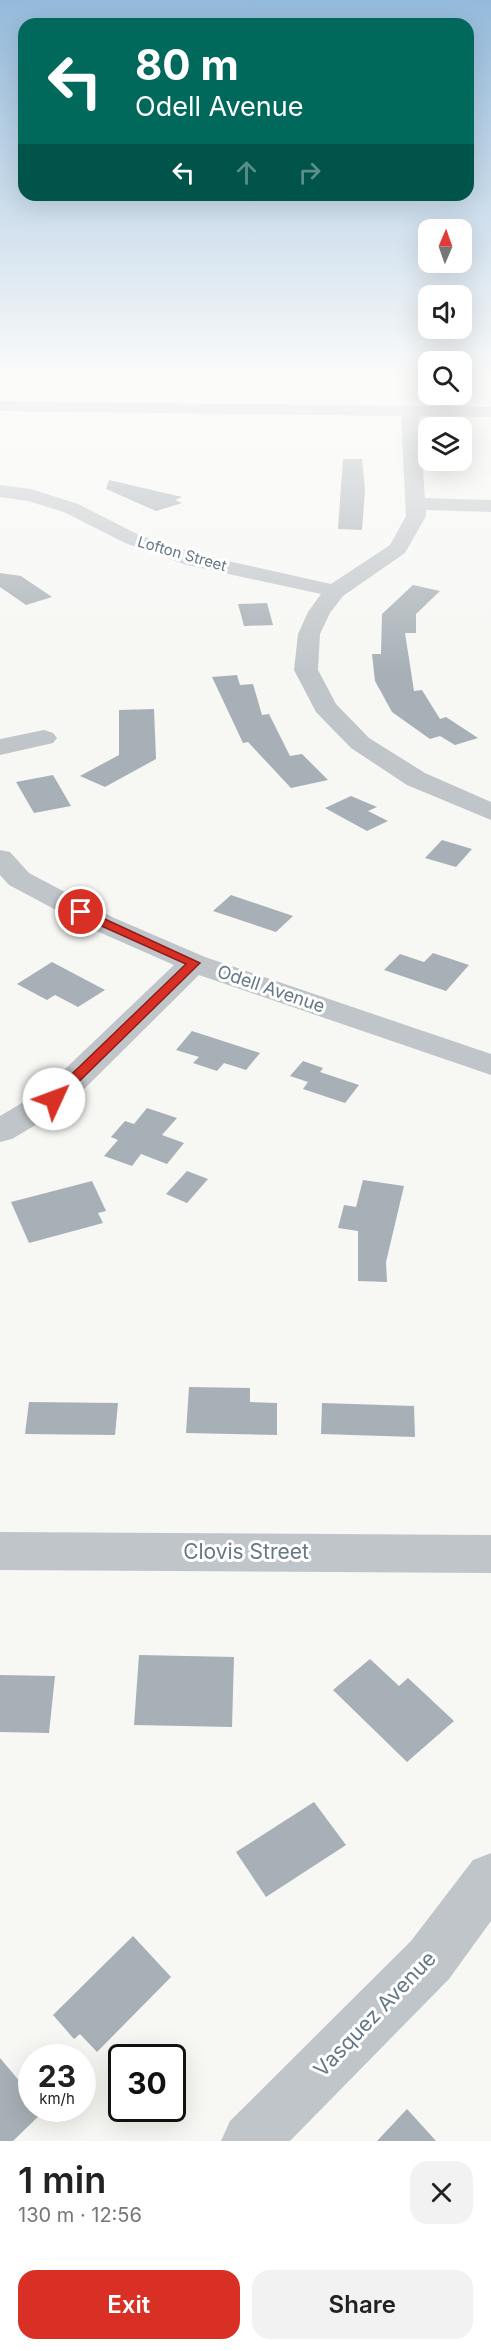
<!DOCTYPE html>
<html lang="en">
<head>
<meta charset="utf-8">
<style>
  :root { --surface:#fff; --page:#f2f2f2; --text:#222; --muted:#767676; --accent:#d93025 }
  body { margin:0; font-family:Inter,sans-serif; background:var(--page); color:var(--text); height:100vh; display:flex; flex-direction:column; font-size:22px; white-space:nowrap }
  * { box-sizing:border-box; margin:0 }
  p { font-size:20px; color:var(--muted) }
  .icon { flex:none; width:33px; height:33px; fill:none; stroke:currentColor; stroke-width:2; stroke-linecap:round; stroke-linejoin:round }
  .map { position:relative; height:2141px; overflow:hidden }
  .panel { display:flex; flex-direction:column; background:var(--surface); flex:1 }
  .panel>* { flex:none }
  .top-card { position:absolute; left:18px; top:18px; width:456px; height:183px; border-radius:18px; box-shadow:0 6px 24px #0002; background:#00695c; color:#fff; overflow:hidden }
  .needle { width:39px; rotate:2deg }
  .buttons { position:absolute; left:418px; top:219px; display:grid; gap:12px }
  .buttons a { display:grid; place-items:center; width:54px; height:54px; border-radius:12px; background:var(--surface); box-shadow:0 6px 24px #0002; font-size:30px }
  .speed { position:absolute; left:18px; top:2044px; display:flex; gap:12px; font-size:30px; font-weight:700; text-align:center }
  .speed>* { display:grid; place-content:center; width:78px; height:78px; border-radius:50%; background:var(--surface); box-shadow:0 6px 24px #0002; line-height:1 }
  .speed small { font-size:15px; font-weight:400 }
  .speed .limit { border:3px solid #111; border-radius:9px; background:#fff; color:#111 }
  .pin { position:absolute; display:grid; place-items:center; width:51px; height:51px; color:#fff; margin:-26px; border:3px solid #fff; border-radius:50%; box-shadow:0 2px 6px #0007 }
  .me { position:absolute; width:66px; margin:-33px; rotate:47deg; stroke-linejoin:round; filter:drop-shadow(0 0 4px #0008) }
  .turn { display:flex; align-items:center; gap:21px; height:126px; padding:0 18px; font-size:27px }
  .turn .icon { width:78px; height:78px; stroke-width:2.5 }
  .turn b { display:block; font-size:42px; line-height:51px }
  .lanes { display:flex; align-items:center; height:57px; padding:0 18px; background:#0003; justify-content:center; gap:30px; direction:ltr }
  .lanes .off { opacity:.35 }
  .round { display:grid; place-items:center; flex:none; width:63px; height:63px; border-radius:18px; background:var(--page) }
  .head { display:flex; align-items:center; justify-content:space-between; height:102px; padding:0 18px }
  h1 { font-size:36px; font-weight:600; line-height:45px }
  .primary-button { display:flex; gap:12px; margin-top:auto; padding:12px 18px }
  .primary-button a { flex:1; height:69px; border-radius:18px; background:var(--accent); color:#fff; font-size:24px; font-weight:600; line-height:69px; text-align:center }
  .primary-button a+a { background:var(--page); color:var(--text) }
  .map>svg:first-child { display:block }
  .building { fill:#a7b0b6 }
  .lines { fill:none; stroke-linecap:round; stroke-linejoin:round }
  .minor { fill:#c0c5c9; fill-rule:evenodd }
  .route { fill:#d93025; stroke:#8d1f18; stroke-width:1.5 }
  .labels { text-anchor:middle; stroke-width:6; stroke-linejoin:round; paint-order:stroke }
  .far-street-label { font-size:15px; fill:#657886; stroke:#fff }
  .street-label { font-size:18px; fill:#657886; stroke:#fff }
  .near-street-label { font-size:21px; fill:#657886; stroke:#fff }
</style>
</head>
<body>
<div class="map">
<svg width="491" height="2141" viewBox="0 0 491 2141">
  <rect width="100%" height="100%" fill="#f7f7f4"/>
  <!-- building -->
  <g class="building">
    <polygon points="343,459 362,459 365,490 362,530 338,529"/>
    <polygon points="109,480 182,497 175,500 182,503 156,511 106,489"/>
    <polygon points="0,573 21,576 52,597 26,605 0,587"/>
    <polygon points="413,585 440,591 416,614 416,633 405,633 414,691 422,690 440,719 446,717 478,738 455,745 440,736 430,739 392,712 375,681 372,654 381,654 382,614"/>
    <polygon points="267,603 273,625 244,626 238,604"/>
    <polygon points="237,675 240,685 253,684 262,715 269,714 290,756 302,754 328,780 291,788 248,742 243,743 212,677"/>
    <polygon points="154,709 156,759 105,787 80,776 119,755 119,710"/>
    <polygon points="53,775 71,806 34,813 16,782"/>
    <polygon points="351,796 377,807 368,811 388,821 367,831 325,808"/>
    <polygon points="442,840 472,849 456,867 425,858"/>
    <polygon points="231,895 293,916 276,932 213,911"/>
    <polygon points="433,953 469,965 446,991 384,970 400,954 424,962"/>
    <polygon points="52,962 105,990 78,1007 55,995 47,1000 17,984"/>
    <polygon points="192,1031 260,1053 246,1070 224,1063 217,1071 193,1063 199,1057 176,1050"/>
    <polygon points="303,1061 323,1068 320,1072 359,1085 345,1103 303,1089 308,1082 290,1076"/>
    <polygon points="147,1108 177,1118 162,1135 184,1143 167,1164 141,1154 132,1166 104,1156 118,1140 111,1137 125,1121 134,1124"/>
    <polygon points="187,1171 208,1179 187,1203 166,1194"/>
    <polygon points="363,1180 404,1186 386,1262 387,1282 358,1281 358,1231 338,1228 344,1205 356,1207"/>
    <polygon points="92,1181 106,1211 98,1213 103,1223 29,1243 11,1202"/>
    <polygon points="189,1387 250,1388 250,1402 277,1403 277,1435 186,1433"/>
    <polygon points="29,1402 118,1403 115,1435 25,1434"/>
    <polygon points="322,1403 414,1406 415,1437 321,1434"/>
    <polygon points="139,1655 234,1657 232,1727 134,1725"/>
    <polygon points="370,1659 399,1686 408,1678 454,1721 407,1762 333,1690"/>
    <polygon points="0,1675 55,1676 49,1733 0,1732"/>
    <polygon points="314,1802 346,1845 266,1897 236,1852"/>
    <polygon points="133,1936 171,1977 97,2052 80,2034 74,2039 53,2015"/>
    <polygon points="0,2058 32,2096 32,2109 46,2109 13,2141 0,2141"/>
    <polygon points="407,2109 436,2141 377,2141"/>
  </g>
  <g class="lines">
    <!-- minor -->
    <g class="minor">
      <polygon points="0,401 491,407 491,417 419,416 425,498 491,500 491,512 426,510 426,516 405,553 343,596 330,613 320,634 318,670 336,704 369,738 425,773 491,802 491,820 407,785 351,748 316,712 294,670 298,634 308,612 321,594 187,565 125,543 64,512 28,501 0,497 0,485 31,489 78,504 139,535 201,555 331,584 390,545 406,516 401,416 0,411"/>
      <polygon points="44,730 53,733 57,738 53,743 0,755 0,739"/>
      <polygon points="0,850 10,852 29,873 112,917 205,957 491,1054 491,1075 199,975 66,1107 12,1139 0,1142 0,1116 42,1091 174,965 92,929 9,885 0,875"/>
      <polygon points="0,1532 491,1535 491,1573 0,1570"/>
      <polygon points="491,1853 491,1921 449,1979 290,2141 221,2141 230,2121 411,1941 473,1860"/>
    </g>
  </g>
  <!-- sky -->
  <linearGradient id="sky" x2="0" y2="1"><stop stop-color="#94badb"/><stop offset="0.56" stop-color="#fbfbfa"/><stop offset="1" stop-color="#fbfbfa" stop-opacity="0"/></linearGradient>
  <rect width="491" height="674" fill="url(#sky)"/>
  <!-- route -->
  <polygon class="route" points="81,908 200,963 58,1102 54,1103 47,1099 49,1096 186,964 77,915 77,909"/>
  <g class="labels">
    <!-- far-street labels -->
    <g class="far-street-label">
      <text transform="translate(182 554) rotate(16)" y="5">Lofton Street</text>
    </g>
    <!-- street labels -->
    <g class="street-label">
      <text transform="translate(271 989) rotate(19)" y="6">Odell Avenue</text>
    </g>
    <!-- near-street labels -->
    <g class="near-street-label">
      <text x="246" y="1559">Clovis Street</text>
      <text transform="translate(375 2014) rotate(-46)" y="7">Vasquez Avenue</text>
    </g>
  </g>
</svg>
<div class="buttons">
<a><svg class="needle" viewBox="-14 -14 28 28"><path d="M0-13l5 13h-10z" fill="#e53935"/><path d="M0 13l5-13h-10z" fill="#767676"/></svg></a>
<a><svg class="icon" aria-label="sound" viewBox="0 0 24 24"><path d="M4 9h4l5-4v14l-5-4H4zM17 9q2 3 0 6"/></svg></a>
<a><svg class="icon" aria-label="search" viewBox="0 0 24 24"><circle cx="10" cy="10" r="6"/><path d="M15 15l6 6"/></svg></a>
<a><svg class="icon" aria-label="layers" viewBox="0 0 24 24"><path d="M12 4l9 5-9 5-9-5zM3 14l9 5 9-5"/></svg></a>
</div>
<div class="speed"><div>23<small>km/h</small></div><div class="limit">30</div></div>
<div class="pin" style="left:81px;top:912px;background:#d93025"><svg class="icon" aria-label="arrive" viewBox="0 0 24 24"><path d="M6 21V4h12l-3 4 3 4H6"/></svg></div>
<svg class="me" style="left:54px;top:1099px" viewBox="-20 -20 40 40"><circle r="19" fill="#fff"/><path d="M0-13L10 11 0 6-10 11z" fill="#d93025"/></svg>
<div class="top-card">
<div class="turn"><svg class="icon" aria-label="left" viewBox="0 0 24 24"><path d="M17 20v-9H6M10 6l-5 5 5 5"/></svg><div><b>80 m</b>Odell Avenue</div></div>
<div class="lanes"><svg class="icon" aria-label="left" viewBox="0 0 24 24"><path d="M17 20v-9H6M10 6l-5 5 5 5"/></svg><svg class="icon off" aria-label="ahead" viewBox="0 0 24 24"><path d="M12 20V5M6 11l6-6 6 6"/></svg><svg class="icon off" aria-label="right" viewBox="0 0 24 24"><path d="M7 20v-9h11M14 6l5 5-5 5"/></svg></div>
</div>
</div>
<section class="panel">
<div class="head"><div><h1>1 min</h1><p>130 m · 12:56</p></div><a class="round"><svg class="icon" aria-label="close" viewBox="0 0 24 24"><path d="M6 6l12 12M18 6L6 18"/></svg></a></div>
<div class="primary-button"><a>Exit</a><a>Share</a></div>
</section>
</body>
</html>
